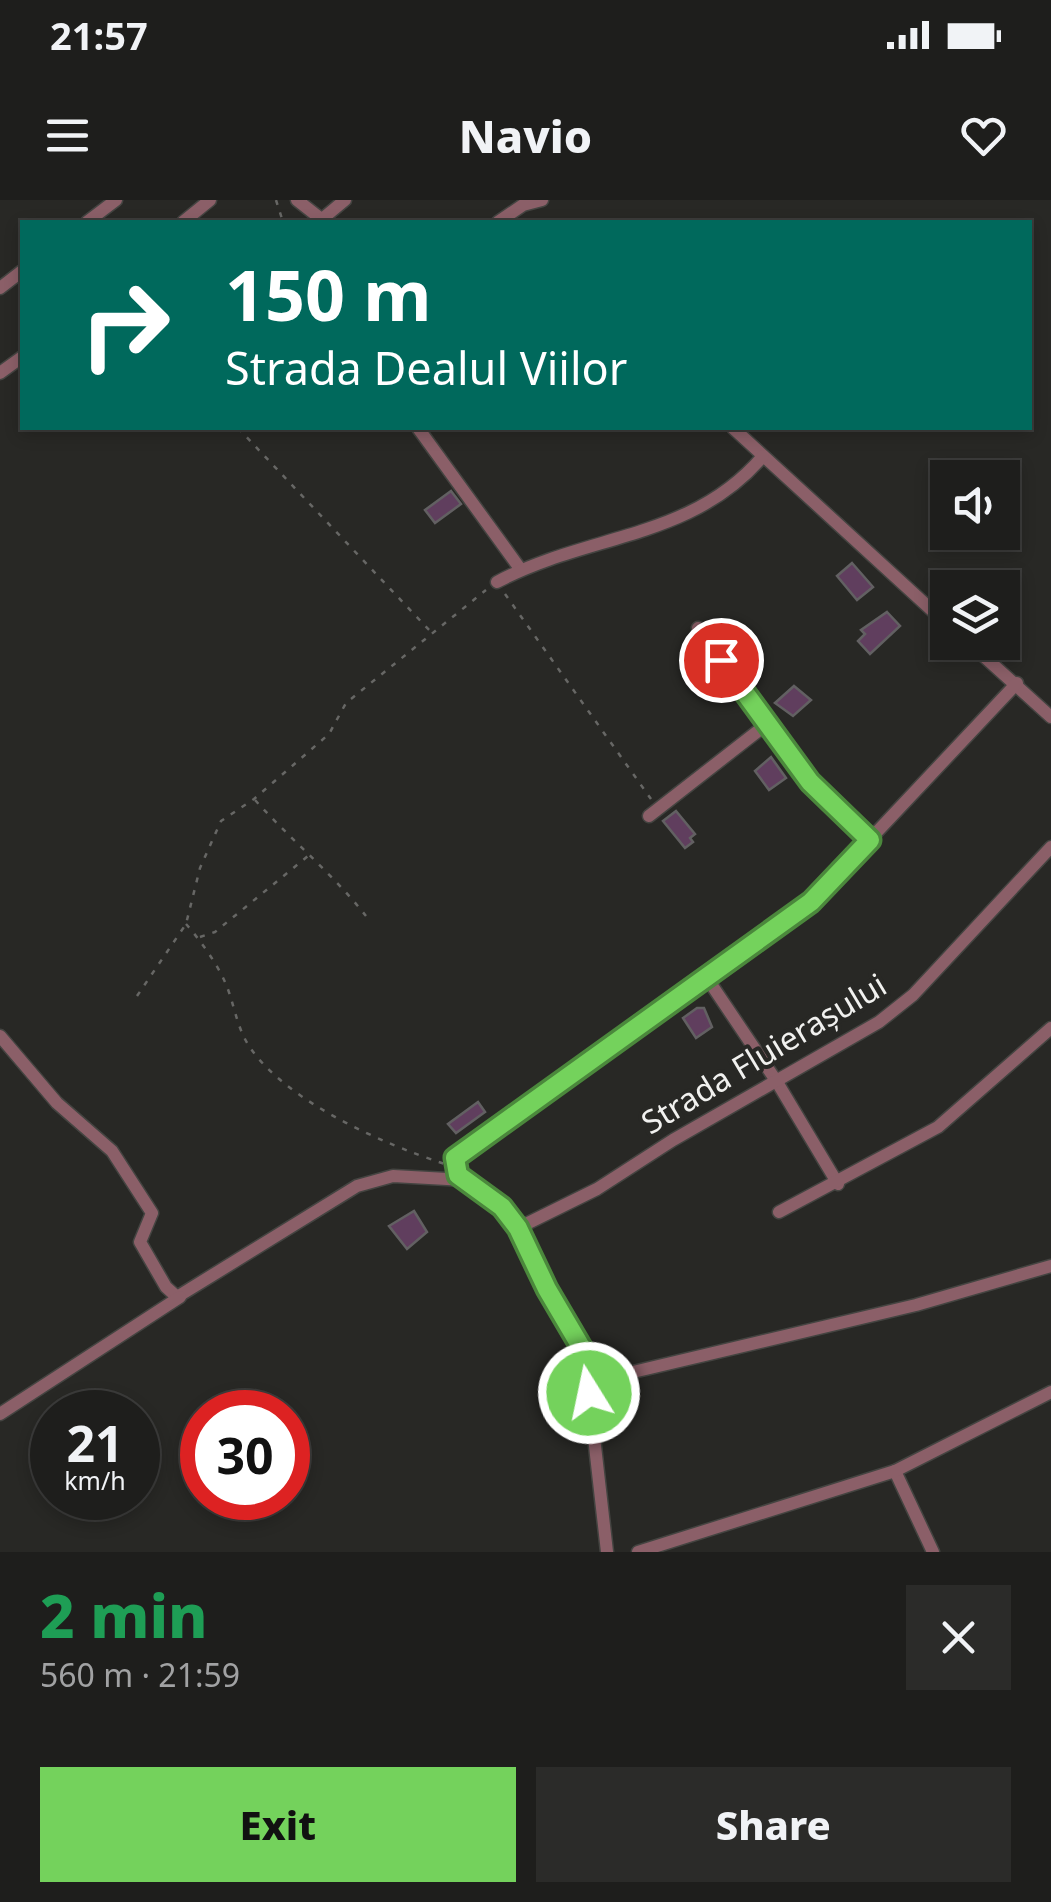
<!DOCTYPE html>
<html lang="en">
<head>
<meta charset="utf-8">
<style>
  :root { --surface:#1e1e1c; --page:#2b2b29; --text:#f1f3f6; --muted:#a1a2a3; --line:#3c3c3b; --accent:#74d25c }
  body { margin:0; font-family:"Noto Sans",sans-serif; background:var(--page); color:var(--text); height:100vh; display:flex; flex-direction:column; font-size:38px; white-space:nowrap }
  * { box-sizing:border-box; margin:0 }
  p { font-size:32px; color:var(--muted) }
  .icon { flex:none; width:55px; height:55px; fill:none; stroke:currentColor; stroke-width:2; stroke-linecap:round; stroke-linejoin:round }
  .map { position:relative; height:1352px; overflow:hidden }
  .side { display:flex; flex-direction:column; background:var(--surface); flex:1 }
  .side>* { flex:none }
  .banner { position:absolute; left:20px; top:20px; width:1012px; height:210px; border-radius:0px; box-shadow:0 5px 15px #0003,0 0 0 2px var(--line); background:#00695c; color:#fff; overflow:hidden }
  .buttons { position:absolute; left:930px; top:260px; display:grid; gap:20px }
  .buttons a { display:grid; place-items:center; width:90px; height:90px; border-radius:0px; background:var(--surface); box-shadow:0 5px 15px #0003,0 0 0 2px var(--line); font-size:50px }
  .speed { position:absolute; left:30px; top:1190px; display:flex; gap:20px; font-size:50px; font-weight:700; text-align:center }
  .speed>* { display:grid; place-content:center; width:130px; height:130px; border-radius:50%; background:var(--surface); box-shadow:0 5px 15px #0003,0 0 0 2px var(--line); line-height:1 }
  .speed small { font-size:25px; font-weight:400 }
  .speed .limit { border:15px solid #d22; background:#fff; color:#111 }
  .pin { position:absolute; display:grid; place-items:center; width:85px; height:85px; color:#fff; margin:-42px; border:5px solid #fff; border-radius:50%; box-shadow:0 2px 10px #0007 }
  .me { position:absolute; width:110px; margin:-55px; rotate:350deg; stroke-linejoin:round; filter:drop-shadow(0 0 8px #0008) }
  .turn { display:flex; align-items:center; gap:35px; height:210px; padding:0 40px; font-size:45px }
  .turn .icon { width:130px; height:130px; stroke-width:2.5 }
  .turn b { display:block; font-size:70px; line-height:85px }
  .round { display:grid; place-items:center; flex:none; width:105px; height:105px; border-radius:0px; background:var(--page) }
  .overview { display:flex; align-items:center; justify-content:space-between; height:170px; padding:0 40px }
  h1 { font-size:60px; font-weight:800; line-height:75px; color:#1e9e55 }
  .action { display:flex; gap:20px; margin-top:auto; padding:20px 40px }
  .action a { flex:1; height:115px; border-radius:0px; background:var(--accent); color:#111; font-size:40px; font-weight:800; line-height:115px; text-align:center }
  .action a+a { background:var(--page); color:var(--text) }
  .status { display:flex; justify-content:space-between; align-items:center; height:70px; padding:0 50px; background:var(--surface); direction:ltr }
  .status svg { height:28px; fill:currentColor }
  header { display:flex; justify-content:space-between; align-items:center; height:130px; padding:0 40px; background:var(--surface); font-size:45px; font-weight:800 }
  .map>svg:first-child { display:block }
  .building { fill:#603e5e; stroke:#626062; stroke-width:2.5 }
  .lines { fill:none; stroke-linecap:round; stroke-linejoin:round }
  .street-casing { stroke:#444441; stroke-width:15 }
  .path { stroke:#676765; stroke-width:2.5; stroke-dasharray:5 8; stroke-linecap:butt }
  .street { stroke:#8b5f68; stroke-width:12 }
  .route-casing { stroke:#4b883c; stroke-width:25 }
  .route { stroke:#74d25c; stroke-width:18 }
  .labels { text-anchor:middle; stroke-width:8; stroke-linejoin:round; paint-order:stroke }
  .street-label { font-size:32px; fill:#f1f1ef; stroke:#282825 }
</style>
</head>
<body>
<div class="status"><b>21:57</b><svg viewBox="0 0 49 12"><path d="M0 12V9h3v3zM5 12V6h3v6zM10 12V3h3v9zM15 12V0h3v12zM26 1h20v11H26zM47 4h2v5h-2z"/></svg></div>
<header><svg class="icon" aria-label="menu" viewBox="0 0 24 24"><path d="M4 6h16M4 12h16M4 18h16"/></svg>Navio<svg class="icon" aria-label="heart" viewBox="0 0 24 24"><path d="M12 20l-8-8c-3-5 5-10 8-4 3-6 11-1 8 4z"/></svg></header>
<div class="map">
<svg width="1051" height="1352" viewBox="0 0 1051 1352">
  <rect width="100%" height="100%" fill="#282825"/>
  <!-- building -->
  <g class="building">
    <polygon points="451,291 461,304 435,323 425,310"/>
    <polygon points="852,363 873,387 857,400 837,376"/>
    <polygon points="887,412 900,426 870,454 858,441 865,434 861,430"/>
    <polygon points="794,486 811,500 793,516 775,503"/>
    <polygon points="771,557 786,578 769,590 755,571"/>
    <polygon points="676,611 695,634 690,638 693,642 685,648 663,621"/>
    <polygon points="697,808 704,808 712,827 696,838 683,818"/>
    <polygon points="478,902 485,912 456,933 448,924"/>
    <polygon points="414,1011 427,1032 407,1049 389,1026"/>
  </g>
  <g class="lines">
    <!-- street casing -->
    <g class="street-casing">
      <g id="street">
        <polyline points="297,0 325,22"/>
        <polyline points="321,20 345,0"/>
        <polyline points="87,22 116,0"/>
        <polyline points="183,22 210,0"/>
        <polyline points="498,22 523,5 542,0"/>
        <polyline points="0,88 22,71"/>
        <polyline points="0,173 22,157"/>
        <polyline points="418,228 521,370"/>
        <polyline points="733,228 948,425"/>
        <path d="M497,382C589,333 692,340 763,256"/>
        <polyline points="698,428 809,582 871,640"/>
        <polyline points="968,442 1051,517"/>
        <polyline points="1017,483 811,702 455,958 459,975 502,1007 518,1028 547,1089 594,1169 610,1173 633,1172 916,1105 1051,1066"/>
        <polyline points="649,616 767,524"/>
        <polyline points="707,778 777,882 838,984"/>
        <polyline points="0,836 57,903 112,951 152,1013 140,1042 166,1087 177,1097 357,986 393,976 465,980"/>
        <polyline points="779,1012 938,927 1051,828"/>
        <polyline points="518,1028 597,989 673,940 879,822 913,795 1051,647"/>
        <polyline points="594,1169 589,1193 607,1352"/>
        <polyline points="0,1214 180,1097"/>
        <polyline points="895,1271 933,1352"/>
        <polyline points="638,1352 895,1271 1051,1192"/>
      </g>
    </g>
    <!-- path -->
    <g class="path">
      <polyline points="276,0 283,22"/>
      <polyline points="238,228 431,432"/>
      <polyline points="505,394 651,599"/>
      <path d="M255,600C291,640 332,673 366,716"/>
      <path d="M186,724C200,740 216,762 225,782C234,802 236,826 249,846C285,901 383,944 445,964"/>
      <polyline points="200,737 215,732 308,656"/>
      <polyline points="137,796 186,724 200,668 221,621 254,599 329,534 346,503 486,390"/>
    </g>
    <!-- street -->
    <use href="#street" class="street"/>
  </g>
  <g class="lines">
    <!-- route casing -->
    <g class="route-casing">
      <polyline id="route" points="589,1193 594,1169 547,1089 518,1028 502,1007 458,975 455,958 811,702 870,640 810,582 721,460"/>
    </g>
    <!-- route -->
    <use href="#route" class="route"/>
  </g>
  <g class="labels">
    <!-- street labels -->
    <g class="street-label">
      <text transform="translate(764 854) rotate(-31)" y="11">Strada Fluierașului</text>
    </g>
  </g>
</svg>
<div class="buttons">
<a><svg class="icon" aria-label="sound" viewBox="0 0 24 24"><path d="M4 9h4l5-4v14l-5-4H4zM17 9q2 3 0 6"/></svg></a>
<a><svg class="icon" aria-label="layers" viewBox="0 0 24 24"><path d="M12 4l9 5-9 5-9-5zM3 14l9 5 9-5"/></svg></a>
</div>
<div class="speed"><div>21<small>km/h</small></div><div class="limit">30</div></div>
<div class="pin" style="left:721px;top:460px;background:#d93025"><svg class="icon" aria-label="arrive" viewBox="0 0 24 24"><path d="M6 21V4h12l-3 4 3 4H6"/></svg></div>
<svg class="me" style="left:589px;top:1193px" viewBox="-20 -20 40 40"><circle r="17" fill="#74d25c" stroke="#fff" stroke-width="3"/><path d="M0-11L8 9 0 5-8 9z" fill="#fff"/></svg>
<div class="banner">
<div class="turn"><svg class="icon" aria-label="right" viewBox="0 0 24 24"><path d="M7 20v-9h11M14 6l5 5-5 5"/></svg><div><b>150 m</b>Strada Dealul Viilor</div></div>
</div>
</div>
<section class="side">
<div class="overview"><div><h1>2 min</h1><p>560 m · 21:59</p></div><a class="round"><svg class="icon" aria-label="close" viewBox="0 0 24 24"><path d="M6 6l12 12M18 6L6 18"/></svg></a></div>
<div class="action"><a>Exit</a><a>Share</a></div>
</section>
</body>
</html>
